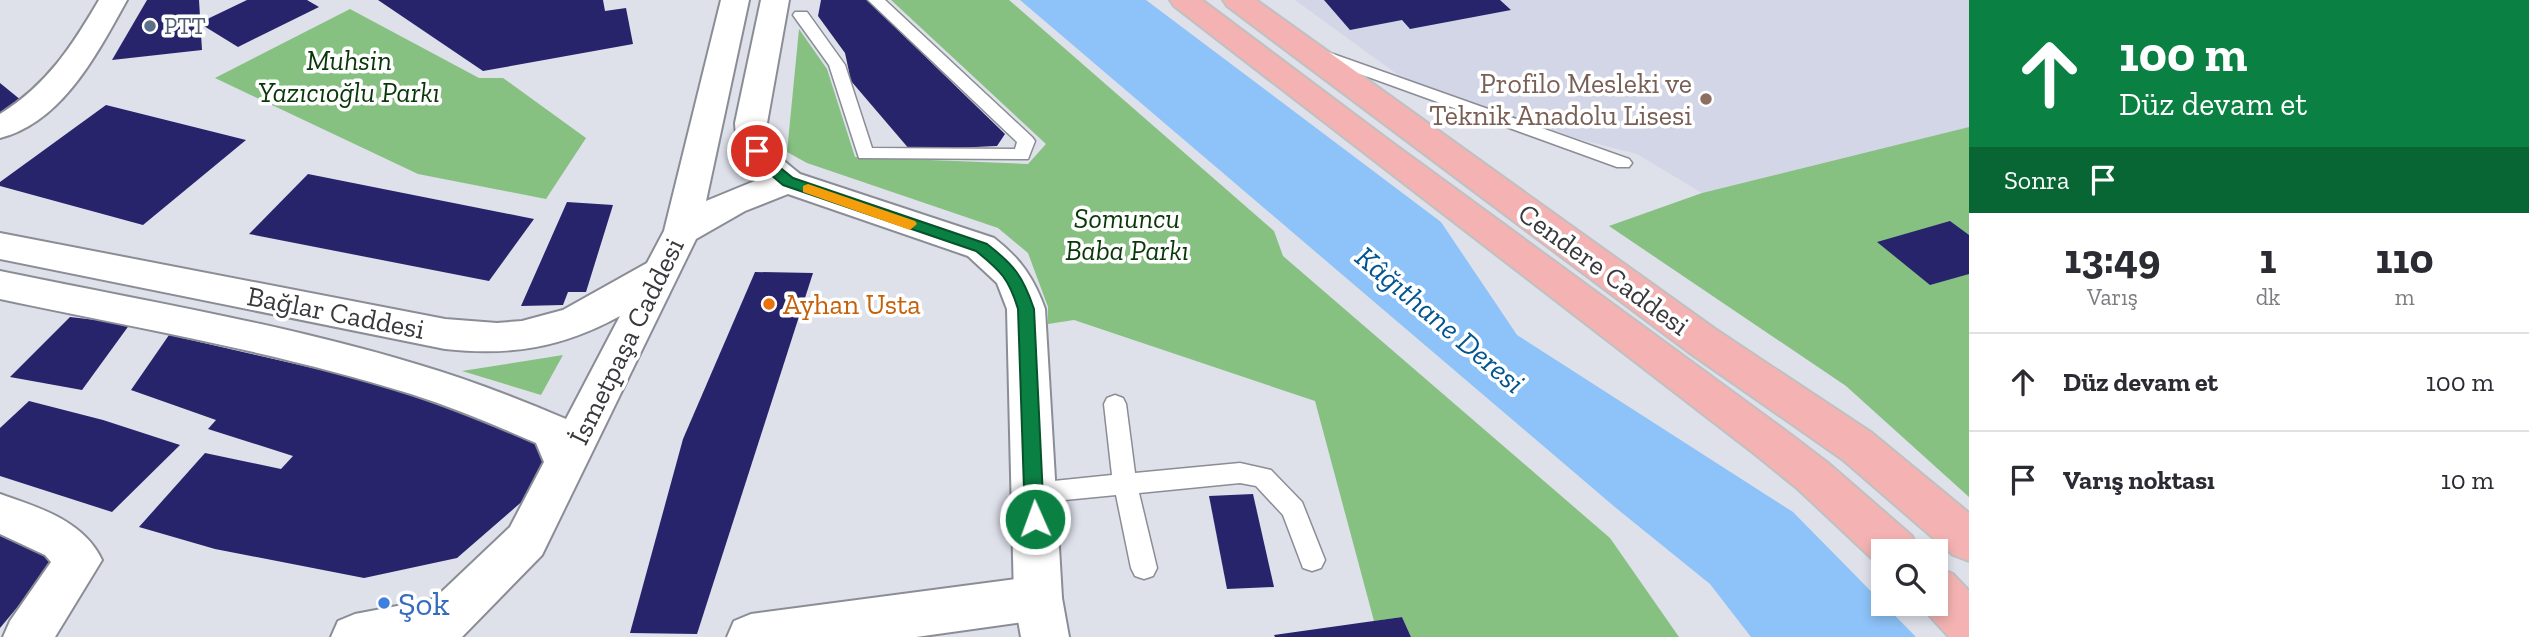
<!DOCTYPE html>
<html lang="tr">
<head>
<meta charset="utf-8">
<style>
  :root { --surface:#fff; --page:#f7f7f7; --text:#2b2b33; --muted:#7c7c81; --line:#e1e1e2 }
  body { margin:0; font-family:"Zilla Slab",serif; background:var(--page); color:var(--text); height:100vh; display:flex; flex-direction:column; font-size:26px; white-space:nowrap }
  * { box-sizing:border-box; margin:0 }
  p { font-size:23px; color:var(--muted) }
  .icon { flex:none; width:38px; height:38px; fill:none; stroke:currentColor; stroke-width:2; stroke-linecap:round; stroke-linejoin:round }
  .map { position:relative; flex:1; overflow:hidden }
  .sheet { display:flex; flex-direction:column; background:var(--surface); width:560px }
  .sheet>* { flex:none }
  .top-card { background:#0b8043; color:#fff; overflow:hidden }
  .controls { position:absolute; left:1871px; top:539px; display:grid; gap:14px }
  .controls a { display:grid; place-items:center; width:77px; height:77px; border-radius:0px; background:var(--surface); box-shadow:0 4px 10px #0003; font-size:35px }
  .pin { position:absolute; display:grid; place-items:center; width:60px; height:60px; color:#fff; margin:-30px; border:4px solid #fff; border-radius:50%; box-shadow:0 2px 7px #0007 }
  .me { position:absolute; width:77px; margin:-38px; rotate:358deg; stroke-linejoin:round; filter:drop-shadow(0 0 5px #0008) }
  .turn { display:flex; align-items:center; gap:24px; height:147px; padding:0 35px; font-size:32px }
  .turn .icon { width:91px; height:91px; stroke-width:2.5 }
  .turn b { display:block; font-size:49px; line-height:60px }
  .then { display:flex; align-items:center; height:66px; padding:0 35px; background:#0003; gap:14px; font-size:26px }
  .eta { display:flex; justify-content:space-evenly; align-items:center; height:119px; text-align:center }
  .eta b { font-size:42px; font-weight:700; line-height:49px }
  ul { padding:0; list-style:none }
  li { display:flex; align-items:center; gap:21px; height:98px; padding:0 35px; border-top:2px solid var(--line) }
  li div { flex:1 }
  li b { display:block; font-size:26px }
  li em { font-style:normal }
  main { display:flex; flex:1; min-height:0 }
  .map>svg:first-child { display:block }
  .built { fill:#d3d6e7 }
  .green { fill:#87c182 }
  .water { fill:#8dc3f9 }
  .building { fill:#27246c }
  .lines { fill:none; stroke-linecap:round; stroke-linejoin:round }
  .lane-casing { stroke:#8b8d96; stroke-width:3 }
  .street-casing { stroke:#8b8d96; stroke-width:4 }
  .secondary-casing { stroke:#8b8d96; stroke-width:4 }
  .primary-casing { stroke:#c0c0c1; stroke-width:4 }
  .lane { fill:#fff; fill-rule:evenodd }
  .street { fill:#fff; fill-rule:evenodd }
  .secondary { fill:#fff; fill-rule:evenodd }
  .primary { fill:#f4b3b2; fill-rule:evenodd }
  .route { fill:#0b8043; stroke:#07532c; stroke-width:2 }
  .slow { fill:#f59e0b }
  .service-dot { fill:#5c6f8a; stroke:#fff; stroke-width:2.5 }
  .education-dot { fill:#8d6e63; stroke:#fff; stroke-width:2.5 }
  .food-dot { fill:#e8710a; stroke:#fff; stroke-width:2.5 }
  .shop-dot { fill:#3f7fe0; stroke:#fff; stroke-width:2.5 }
  .labels { text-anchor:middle; stroke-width:7; stroke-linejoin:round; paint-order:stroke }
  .far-service-label { font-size:23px; fill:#4e5e75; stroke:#fff; text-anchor:start }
  .park-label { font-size:28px; font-style:italic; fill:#093808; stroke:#fff }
  .education-label { font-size:28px; fill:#785e54; stroke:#fff; text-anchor:end }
  .street-label { font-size:28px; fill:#39393d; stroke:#fff }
  .food-label { font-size:28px; fill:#c56008; stroke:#fff; text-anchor:start }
  .water-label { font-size:30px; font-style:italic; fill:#015591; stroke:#fff }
  .near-shop-label { font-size:33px; fill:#366cbe; stroke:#fff; text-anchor:start }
</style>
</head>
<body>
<main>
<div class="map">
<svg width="1969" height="637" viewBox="0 0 1969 637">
  <rect width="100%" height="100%" fill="#dee0ea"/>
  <!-- built -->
  <polygon class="built" points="1295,0 1969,0 1969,127 1702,193 1637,154 1471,111 1416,88"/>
  <!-- green -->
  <g class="green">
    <polygon points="891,0 1009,0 1274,231 1283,256 1610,538 1679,637 1411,637 1402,617 1374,621 1315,401 1074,320 1048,324 1048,307 1028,253 998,228 807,163 787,152 799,29 827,69 855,157 1028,164 1046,144"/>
    <polygon points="350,9 479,78 503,78 586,138 546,199 418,174 215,78"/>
    <polygon points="1969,127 1969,497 1846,386 1609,226 1702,193"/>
    <polygon points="563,355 541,395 462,371"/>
  </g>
  <!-- water -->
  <polygon class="water" points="1020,0 1146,0 1441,222 1517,335 1793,512 1916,637 1751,637 1710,584 1616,508"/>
  <!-- building -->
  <g class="building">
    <polygon points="147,0 199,0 202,50 112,60"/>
    <polygon points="247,0 307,0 319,7 238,47 199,23"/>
    <polygon points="378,0 603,0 605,11 626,8 633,44 483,71"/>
    <polygon points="821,0 867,0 1005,134 997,146 910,150 851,81 845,53 818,16"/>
    <polygon points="1324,0 1500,0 1511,10 1410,29 1402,20 1350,30"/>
    <polygon points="0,83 27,105 0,118"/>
    <polygon points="106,105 246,140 143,225 0,186 0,182"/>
    <polygon points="308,174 534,219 489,281 249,234"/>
    <polygon points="567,202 613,205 586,292 568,292 563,305 521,306"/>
    <polygon points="1950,221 1969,235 1969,274 1930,285 1877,242"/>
    <polygon points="755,272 813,273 697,634 630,633 683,439"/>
    <polygon points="70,317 130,324 82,390 10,377"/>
    <polygon points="169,335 478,406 553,439 533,492 457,558 364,578 215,549 139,527 205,453 281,469 293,456 208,429 216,420 131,390"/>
    <polygon points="29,401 103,420 180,445 112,512 0,476 0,428"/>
    <polygon points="1253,494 1274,587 1227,589 1209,496"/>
    <polygon points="0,530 61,555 0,628"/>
    <polygon points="1402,617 1411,637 1275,637 1274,635"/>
  </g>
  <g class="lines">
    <!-- lane casing -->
    <g class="lane-casing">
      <g id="lane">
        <polygon points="868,0 885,0 1032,137 1035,141 1028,159 859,158 829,65 793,15 795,12 807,12 845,65 872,148 1015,149 1017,142"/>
        <polygon points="1319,49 1629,159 1632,163 1629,167 1617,167 1313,57 1311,54 1313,51"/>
        <polygon points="1115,395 1123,398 1126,404 1135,473 1240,463 1271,470 1302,502 1325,560 1321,568 1312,571 1303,568 1283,515 1256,486 1240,483 1139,493 1157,568 1153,576 1144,579 1135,576 1131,568 1116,495 1034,503 1026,500 1022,493 1026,486 1034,483 1112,475 1104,404 1107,398"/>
      </g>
    </g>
    <!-- street casing -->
    <g class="street-casing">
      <g id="street">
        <path d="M99,0H127C98,52 63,122 0,138V114C47,85 72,46 99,0Z"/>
        <path d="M0,494C38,507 84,521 102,560L55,637H3L10,621L51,562L45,555L0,534Z"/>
        <polygon points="1038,576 1055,583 1062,598 1055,613 1038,620 916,637 727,637 734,621 751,614"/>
      </g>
    </g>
    <!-- secondary casing -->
    <g class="secondary-casing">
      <path id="secondary" d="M721,0H749L706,201L762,178C744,162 736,147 735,123L761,0H789L767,123C769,152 778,156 800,174L994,238C1020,258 1034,278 1045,309L1062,598L1069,637H1021L1014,598L1007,309L997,283L968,256L788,194L745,211L696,239L542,555L462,637H331L338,621L355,614L434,599L510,527L544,462L536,443C495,425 454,408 411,394C277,352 137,328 0,299V271C139,300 280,323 416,364C467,379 517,398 566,419L620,316C561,348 511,356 445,349L0,259V233L445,319L497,323L522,321L563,310L647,263L664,231Z"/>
    </g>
    <!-- primary casing -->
    <g class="primary-casing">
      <g id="primary">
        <polygon points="1170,0 1202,0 1390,141 1786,431 1828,463 1912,536 1919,551 1883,551 1883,567 1880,566 1798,489 1756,455 1174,6"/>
        <polygon points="1223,0 1256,0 1715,329 1872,433 1969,513 1969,561 1953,555 1842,459 1687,351 1227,6"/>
        <polygon points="1936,567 1953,574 1969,591 1969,637 1949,637 1919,604 1936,604"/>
      </g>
    </g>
    <!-- lane -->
    <use href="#lane" class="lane"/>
    <!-- street -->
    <use href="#street" class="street"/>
    <!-- secondary -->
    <use href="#secondary" class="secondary"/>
    <!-- primary -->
    <use href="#primary" class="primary"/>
  </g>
  <!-- route -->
  <path class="route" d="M757,147L762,148L767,157L793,178L987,244C1014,265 1023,276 1034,309L1044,519L1041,525L1035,527L1028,525L1025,519L1018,309C1009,279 1001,271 976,251L783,185L757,163L750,151Z"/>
  <!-- slow -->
  <polygon class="slow" points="808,184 915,221 917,224 910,230 803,192 803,186"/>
  <!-- markers -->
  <circle class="service-dot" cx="150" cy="26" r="7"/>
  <circle class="education-dot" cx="1706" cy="99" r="7"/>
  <circle class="food-dot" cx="769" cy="304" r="7"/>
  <circle class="shop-dot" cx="384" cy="603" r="7"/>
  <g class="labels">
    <!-- far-service labels -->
    <g class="far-service-label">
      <text x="164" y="34">PTT</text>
    </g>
    <!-- park labels -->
    <g class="park-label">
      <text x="349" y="70">Muhsin<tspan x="349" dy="32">Yazıcıoğlu Parkı</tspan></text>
      <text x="1127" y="228">Somuncu<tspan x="1127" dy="32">Baba Parkı</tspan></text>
    </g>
    <!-- education labels -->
    <g class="education-label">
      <text x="1692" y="93">Profilo Mesleki ve<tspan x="1692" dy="32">Teknik Anadolu Lisesi</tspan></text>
    </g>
    <!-- street labels -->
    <g class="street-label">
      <text transform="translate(1604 269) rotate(36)" y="10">Cendere Caddesi</text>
      <text transform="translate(336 312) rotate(11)" y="10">Bağlar Caddesi</text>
      <text transform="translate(626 341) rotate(-64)" y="10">İsmetpaşa Caddesi</text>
    </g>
    <!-- food labels -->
    <g class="food-label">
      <text x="783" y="314">Ayhan Usta</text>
    </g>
    <!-- water labels -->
    <g class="water-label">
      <text transform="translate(1440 320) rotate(40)" y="10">Kâğıthane Deresi</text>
    </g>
    <!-- near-shop labels -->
    <g class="near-shop-label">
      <text x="398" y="615">Şok</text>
    </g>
  </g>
</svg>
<div class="controls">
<a><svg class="icon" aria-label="search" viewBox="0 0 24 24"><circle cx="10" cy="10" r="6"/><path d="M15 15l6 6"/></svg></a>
</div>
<div class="pin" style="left:757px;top:151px;background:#d93025"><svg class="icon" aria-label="arrive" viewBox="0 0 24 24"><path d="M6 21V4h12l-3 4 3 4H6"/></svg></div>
<svg class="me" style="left:1035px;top:519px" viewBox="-20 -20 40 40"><circle r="17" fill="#0b8043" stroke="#fff" stroke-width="3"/><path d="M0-11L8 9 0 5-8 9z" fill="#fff"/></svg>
</div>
<section class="sheet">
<div class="top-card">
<div class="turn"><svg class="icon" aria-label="ahead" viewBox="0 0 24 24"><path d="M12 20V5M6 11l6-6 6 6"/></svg><div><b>100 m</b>Düz devam et</div></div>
<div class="then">Sonra<svg class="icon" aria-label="arrive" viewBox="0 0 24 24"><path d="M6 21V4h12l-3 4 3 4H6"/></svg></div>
</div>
<div class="eta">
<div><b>13:49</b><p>Varış</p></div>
<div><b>1</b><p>dk</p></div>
<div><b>110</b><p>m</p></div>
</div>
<ul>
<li><svg class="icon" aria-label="ahead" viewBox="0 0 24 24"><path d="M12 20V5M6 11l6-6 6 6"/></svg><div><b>Düz devam et</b></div><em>100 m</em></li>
<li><svg class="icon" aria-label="arrive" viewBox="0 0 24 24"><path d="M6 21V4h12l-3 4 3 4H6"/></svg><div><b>Varış noktası</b></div><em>10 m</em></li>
</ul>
</section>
</main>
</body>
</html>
